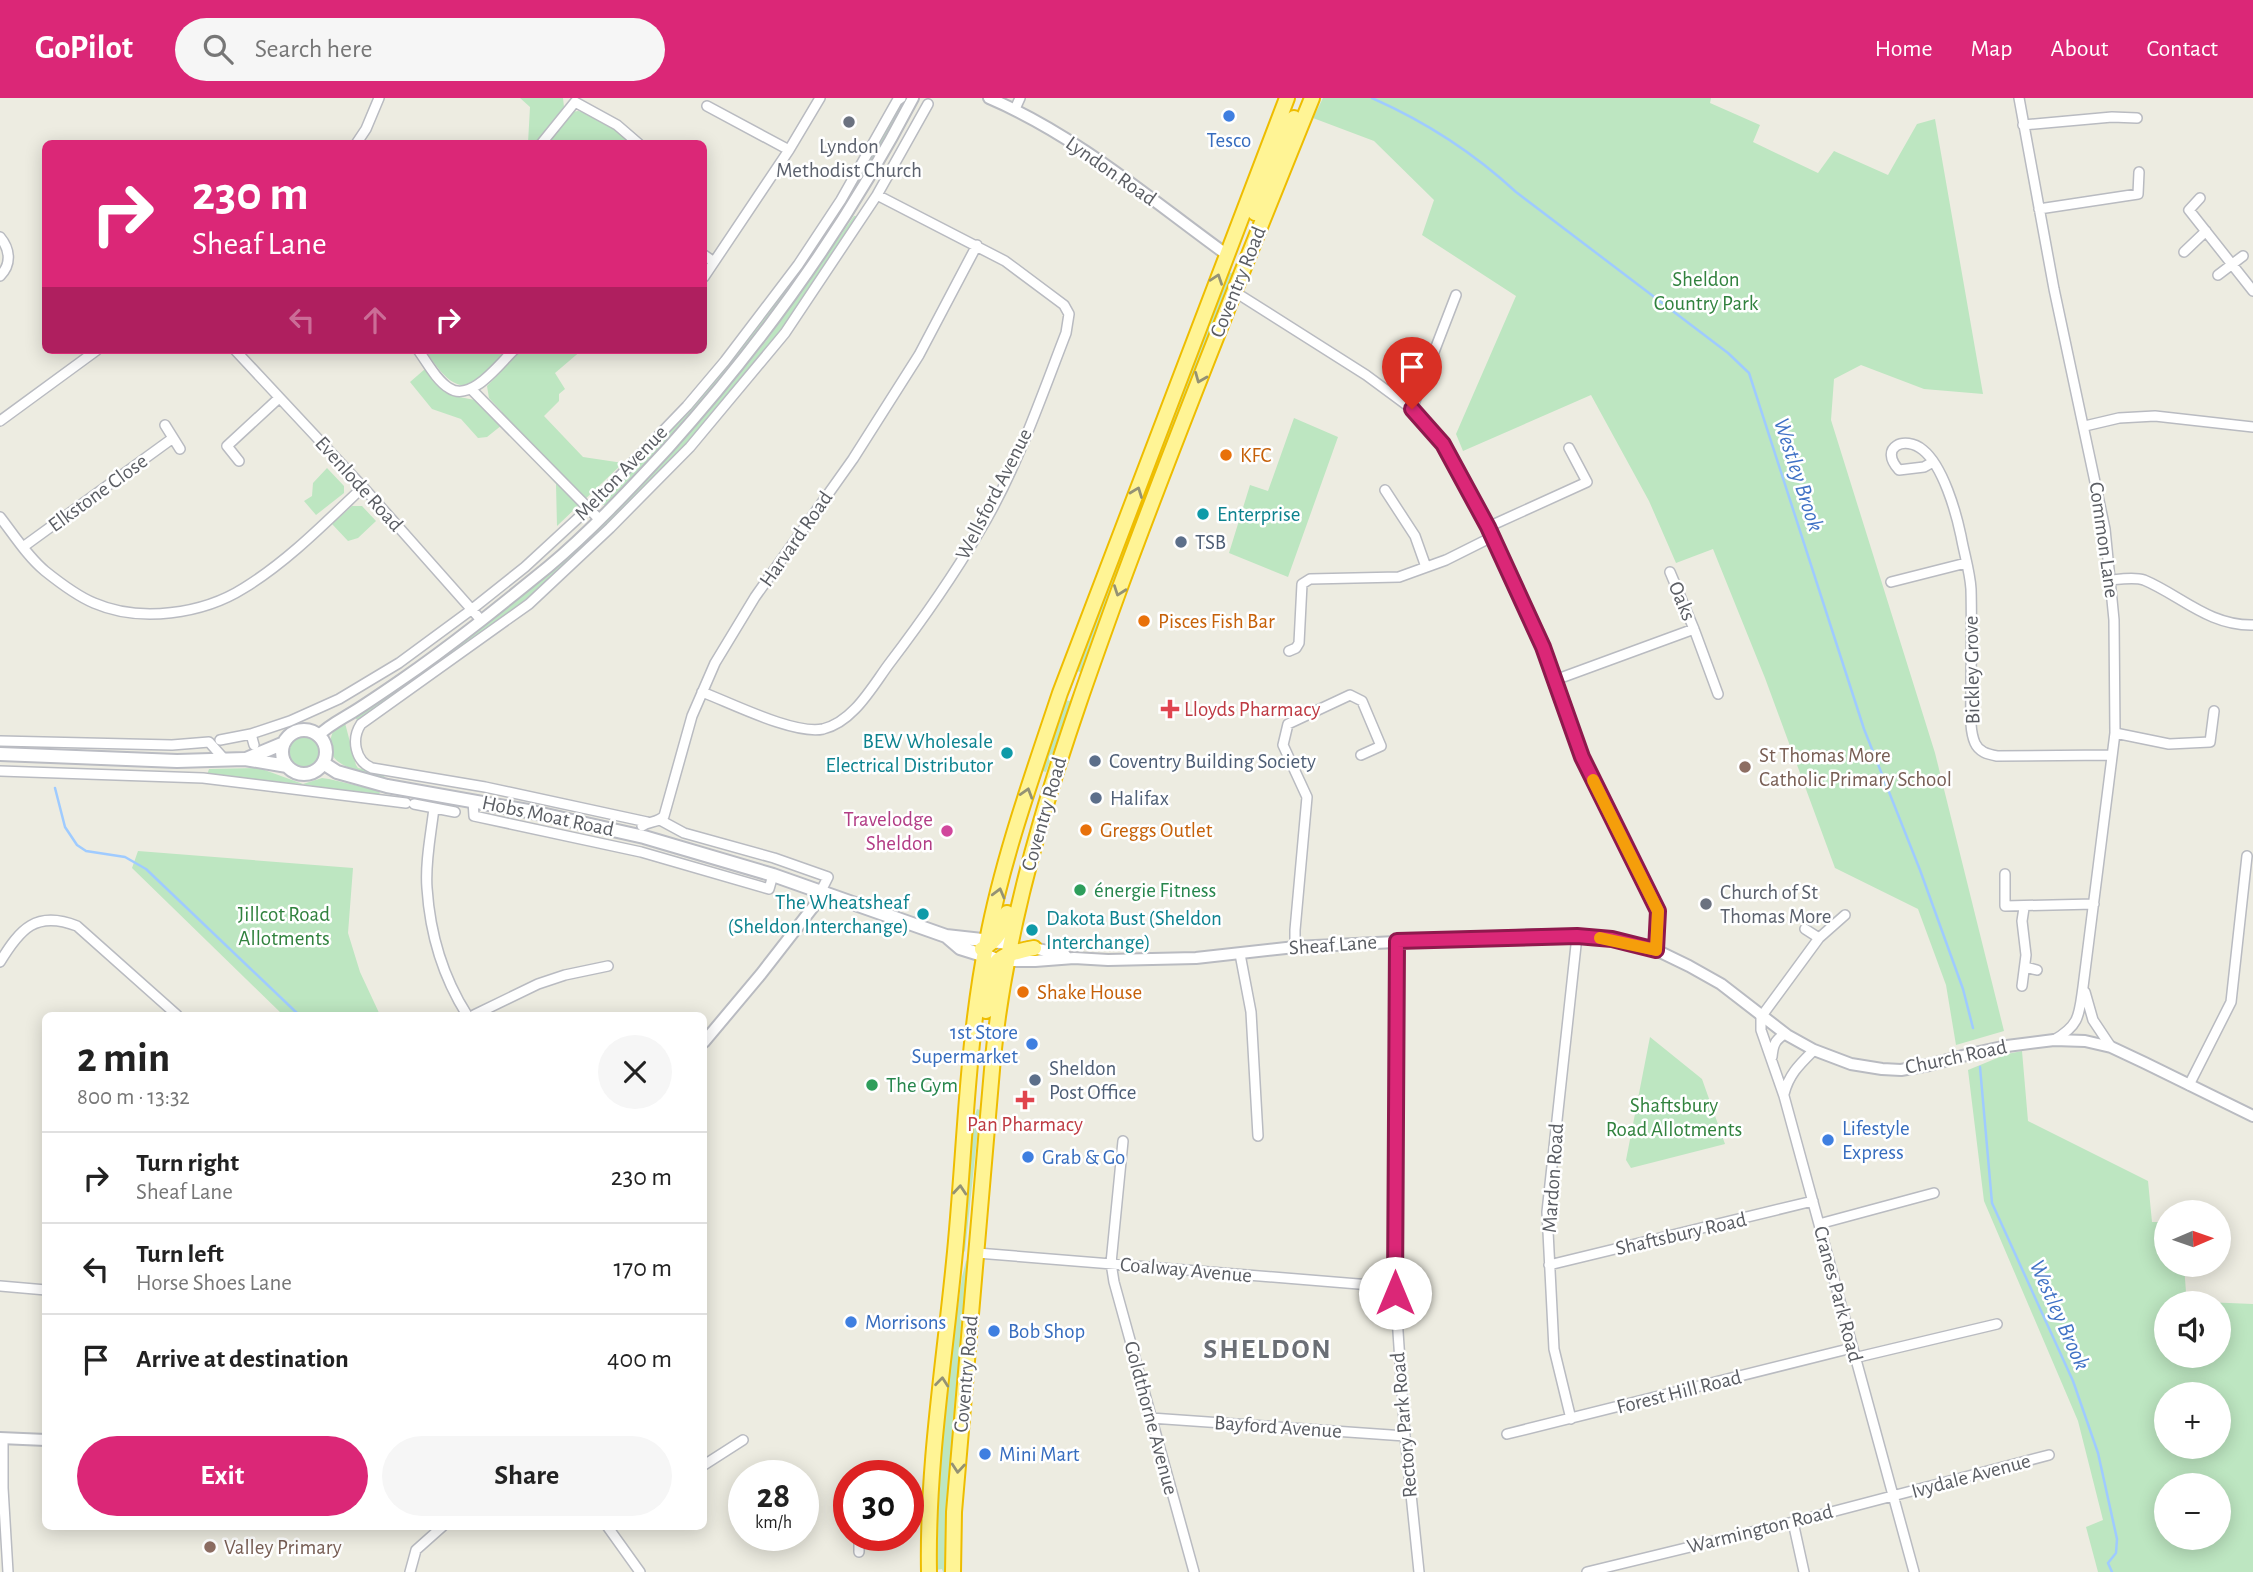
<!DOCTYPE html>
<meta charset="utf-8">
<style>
:root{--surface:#fff;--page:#f6f6f6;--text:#222;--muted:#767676;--line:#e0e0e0;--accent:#db2777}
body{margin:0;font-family:"Alegreya Sans",sans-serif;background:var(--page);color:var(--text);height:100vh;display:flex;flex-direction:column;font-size:26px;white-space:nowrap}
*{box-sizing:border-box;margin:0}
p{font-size:23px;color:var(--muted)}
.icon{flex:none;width:38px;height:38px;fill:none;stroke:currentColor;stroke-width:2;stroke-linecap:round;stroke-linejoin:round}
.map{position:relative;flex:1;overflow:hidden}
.sheet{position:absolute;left:42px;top:914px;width:665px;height:518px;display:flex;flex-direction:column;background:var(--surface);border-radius:10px;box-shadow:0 4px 18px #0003}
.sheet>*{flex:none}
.hud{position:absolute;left:42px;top:42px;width:665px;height:214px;border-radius:10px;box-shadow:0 4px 18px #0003;background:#db2777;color:#fff;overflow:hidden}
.needle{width:46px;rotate:88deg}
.tools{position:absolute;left:2154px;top:1102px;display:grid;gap:14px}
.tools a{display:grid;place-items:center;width:77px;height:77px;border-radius:50%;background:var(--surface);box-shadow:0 4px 18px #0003;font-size:35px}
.speed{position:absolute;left:728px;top:1362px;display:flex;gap:14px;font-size:35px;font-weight:700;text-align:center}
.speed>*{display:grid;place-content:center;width:91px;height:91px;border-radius:50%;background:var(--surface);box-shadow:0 4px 18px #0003;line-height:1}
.speed small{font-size:18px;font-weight:400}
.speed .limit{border:10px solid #d22;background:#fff;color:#111}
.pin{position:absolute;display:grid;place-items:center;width:60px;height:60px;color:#fff;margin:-72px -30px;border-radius:50% 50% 50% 0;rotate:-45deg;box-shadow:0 0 7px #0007}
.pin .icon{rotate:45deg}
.me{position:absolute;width:77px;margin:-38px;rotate:0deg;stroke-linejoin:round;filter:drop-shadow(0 0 5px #0008)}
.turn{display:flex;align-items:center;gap:24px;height:147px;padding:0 35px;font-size:32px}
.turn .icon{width:91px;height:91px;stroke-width:2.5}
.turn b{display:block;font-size:49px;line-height:60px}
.lanes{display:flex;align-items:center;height:66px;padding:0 35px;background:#0003;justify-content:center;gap:35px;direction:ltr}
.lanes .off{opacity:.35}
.round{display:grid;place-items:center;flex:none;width:74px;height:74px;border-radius:37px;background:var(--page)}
.summary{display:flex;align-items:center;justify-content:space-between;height:119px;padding:0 35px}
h1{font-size:42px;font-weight:600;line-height:52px}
.cta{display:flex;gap:14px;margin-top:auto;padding:14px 35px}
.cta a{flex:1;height:80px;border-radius:42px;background:var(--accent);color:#fff;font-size:28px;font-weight:600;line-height:80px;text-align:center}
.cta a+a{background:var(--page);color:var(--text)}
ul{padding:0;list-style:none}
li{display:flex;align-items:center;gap:21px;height:91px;padding:0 35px;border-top:2px solid var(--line)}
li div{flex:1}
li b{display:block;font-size:26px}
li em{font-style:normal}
header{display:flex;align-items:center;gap:42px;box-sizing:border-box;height:98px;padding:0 35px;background:var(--accent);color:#fff}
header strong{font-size:33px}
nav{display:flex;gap:38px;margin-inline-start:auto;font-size:24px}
.search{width:490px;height:63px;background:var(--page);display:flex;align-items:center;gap:18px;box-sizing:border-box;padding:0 24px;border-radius:38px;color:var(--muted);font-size:26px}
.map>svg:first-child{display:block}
</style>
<header>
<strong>GoPilot</strong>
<div class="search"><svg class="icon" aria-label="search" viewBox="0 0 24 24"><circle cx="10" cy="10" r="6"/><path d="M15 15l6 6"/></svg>Search here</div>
<nav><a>Home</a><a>Map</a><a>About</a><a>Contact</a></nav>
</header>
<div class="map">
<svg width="2253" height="1474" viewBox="0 0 2253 1474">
<rect width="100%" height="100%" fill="#edece1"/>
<path fill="#bde6c1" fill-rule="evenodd" d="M520 0H563L564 9 535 45H528L530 9Z
M1323 0H1711L1710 5 1760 27 1753 44 1818 75 1834 53 1888 77 1917 26 1935 21 1983 296 1924 291 1861 267 1834 281 1831 322 1935 655 2004 933 1956 947 1946 887 1918 811 1835 770 1765 580 1713 451 1676 465 1649 403 1591 297 1463 353 1456 336 1516 198 1422 137 1434 102 1374 43 1313 20Z
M902 5 904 7C881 49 858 91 833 132 769 233 689 322 605 407H602L601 405 683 316 767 214 897 7Z
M578 13C599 16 618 31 633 46H547L572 14Z
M854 118H858V120L787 226 692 341 655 381 586 449 504 520 359 622 356 621V618L454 552 598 432 717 303 766 243Z
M1238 172 1083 575 1077 573 1070 594H1067L1226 173 1231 175Z
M424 252H507L472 287C449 292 437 267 424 252Z
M522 252H582L555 275 565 291 559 296V303L544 318 583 359 623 365 557 428 556 386 502 327 487 339 478 340 461 321 432 311 410 284 425 271 441 289 454 298 475 302 494 321 502 314 489 300 487 288Z
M1294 320 1338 339 1288 479 1229 455 1250 387 1268 393Z
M327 370 344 388V395L316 417 304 403 312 398 313 385Z
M352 408H362L376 423 358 440 348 443 332 426Z
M1078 584 1046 674 1039 672 1064 602 1070 603Z
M345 625 356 667 358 670 385 676 384 680C358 672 317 669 334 631Z
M286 656a17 17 0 1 1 34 0a17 17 0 1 1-34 0Z
M259 670 303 686 322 680 329 681 380 693 379 698 300 686 207 677 209 671Z
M138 753 353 770 348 835 360 874 380 917H283L132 770Z
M1650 939 1702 981 1725 1046 1631 1070 1626 1062Z
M2022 953 2028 1023 2148 1083 2152 1124H2166V1167H2184L2186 1194 2181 1203 2253 1206V1474H2098L2086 1429 2103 1422 2078 1323 1984 1103 1968 972 2007 956ZM2166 1206H2219V1258H2166ZM2166 1297H2219V1349H2166ZM2166 1388H2219V1440H2166Z
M977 1011 980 1012 965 1153 961 1157 970 1032Z
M969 1161 947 1474H943L942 1471 936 1472 935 1417 947 1286 962 1179 966 1163Z"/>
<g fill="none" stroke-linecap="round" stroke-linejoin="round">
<path stroke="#9fcbff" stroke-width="2.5" d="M1372 0C1424 23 1474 55 1516 94L1728 255 1749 275 1864 631 1920 772 1963 891 1973 930
M55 690 65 729 77 747 86 753 125 759 146 771 299 917
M1980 969 1992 1105 2073 1283 2098 1355 2117 1441 2116 1455 2108 1465 2112 1474"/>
<g stroke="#b9bbc1" stroke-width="12">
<path id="minor" d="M2019 0 2054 191 2105 431 2114 522 2115 635 2083 889C2079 917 2080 927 2054 942
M707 8 789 52
M1015 11 1020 0
M2023 27 2112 19 2137 20
M356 46 366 31 379 0
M541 46 575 4 617 27 639 46
M2200 100 2189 112 2253 193
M2039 111 2138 96 2139 74
M0 139C10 151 12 166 0 178
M2184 154 2206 133
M704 157 714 164
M2218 177 2243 158
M704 179 789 52 820 0
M1235 194 1366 277 1412 311 1443 346 1488 429 1526 510 1582 659 1658 813 1656 852
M235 252 363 389 481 522
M418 252C427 264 436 282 449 290 471 305 499 266 514 252
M472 292 599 421
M1412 311 1456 197
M0 323 97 252
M165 327 180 351
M2085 328 2119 320 2155 318 2253 329
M239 363 227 348 279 300
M1933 364 1924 369 1899 372C1878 349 1905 337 1923 352 1943 368 1956 414 1961 438 1964 455 1970 474 1971 491 1972 526 1971 562 1971 597 1971 612 1969 631 1975 645 1979 654 1987 656 1997 658L2112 657
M1385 392 1415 438 1426 469
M0 419C14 437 27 458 45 473 60 485 77 498 94 505 140 525 203 516 244 490 288 463 326 424 363 389
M1488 429 1587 384 1569 350
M23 449 173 340
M1670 474 1694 531
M2111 482C2121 481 2135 479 2144 482 2180 497 2209 528 2253 527
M1891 484 1966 465
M1289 553 1296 550 1299 545 1302 486 1310 481 1399 479 1446 462 1492 439
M1555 582 1694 531 1718 596
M702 594C731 605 794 637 823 631 853 624 872 589 889 566 921 524 952 480 979 434 1016 373 1040 302 1066 235L1069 216 1064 207 1005 163 877 97
M2115 635 2169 646 2210 644 2214 613
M220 642 251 636
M0 643 172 647 209 644 225 662
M254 647 251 636 290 623 339 601 399 565 471 512 525 469 589 410 687 308 725 263 798 167 841 102 897 3 901 0
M0 673 203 680 406 705
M473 703 474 718 641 754 769 791 773 777
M414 706 455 714
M434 710C431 736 425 764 427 790 430 836 443 879 467 917
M660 722 684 735 774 760 828 779 821 793
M647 724 485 689 372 670C355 663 351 641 361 626L529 506 610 430 690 349 785 235 877 97 928 6
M642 728C649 723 658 725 664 718L692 618 715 565 755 499 853 361 919 257 977 147
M2005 776V808L2094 806
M1845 817 1819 840 1761 919V932L1784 998 1914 1474
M1805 831 1819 840
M1397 843 1395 1189 1405 1338 1419 1474
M1295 849V832L1307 699 1283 647 1288 626 1350 597 1362 603 1381 648 1361 657
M1240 856 1251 914 1258 1038
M0 864C20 831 36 812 77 828L177 917
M2025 869 2037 872
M2022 888 2026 857 2022 823 2024 810
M2085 894 2093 922 2111 949
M474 917 538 886 565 877 608 868
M1772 959C1773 947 1775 942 1785 936
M2189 987 2231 904 2247 758
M1784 996C1789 976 1800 966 1814 952
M1123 1043 1111 1165 1114 1184 1194 1474
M1819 1126 1934 1095
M977 1155 1395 1189
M1549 1167 1813 1103
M0 1188 46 1192
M1854 1260 1997 1226
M1151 1320 1405 1338
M1571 1321 1554 1251 1547 1114 1577 838
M1507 1336 1852 1250
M3 1341V1390L8 1474
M704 1367 743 1342
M1793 1424 1804 1474
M607 1428 640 1474
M859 1440V1454
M410 1474 416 1452 443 1428
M1587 1474 1793 1424 2049 1357"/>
</g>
<g stroke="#b9bbc1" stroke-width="14">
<path id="tertiary" d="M989 0C1076 37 1150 101 1226 156
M318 638C329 627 340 622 353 614 369 604 385 593 401 582 452 547 500 508 548 469 591 433 630 391 668 350 765 242 846 129 913 0
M1029 849 1065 857
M1007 863H1035L1074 860 1108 862 1196 860 1295 849 1536 837 1612 841 1656 852 1689 868 1721 886 1787 937 1814 952 1851 966 1882 971 1901 972 1929 967 1970 956 2007 948 2054 942 2085 943 2111 949 2145 965 2253 1018
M704 944 761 876 817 804 821 793
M0 1340 46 1342"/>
</g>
<g stroke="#babcc3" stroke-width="16">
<path id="secondary" d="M282 654a22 22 0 1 1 44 0a22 22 0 1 1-44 0Z
M0 656 177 663 245 661 287 668
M246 661 284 645
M323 665 337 674 387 688 528 713 644 739 773 777 946 838 1009 845
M946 838 960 850 992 860"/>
</g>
<g stroke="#eebd00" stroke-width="18">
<path id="trunk" d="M1255 115 1294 20
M982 851C998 842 1002 832 1007 815
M986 913C992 868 985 859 1034 850
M929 1474C927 1370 944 1266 954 1164 965 1057 966 949 987 843 1003 759 1033 676 1060 595L1287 0
M953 1474 954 1414 993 960C1009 798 1064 644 1119 492 1180 327 1246 163 1312 0"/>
</g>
<use href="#minor" stroke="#fff" stroke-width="9"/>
<use href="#tertiary" stroke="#fff" stroke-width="10"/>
<use href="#secondary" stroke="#fff" stroke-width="12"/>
<use href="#trunk" stroke="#fff495" stroke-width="14"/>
</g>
<defs><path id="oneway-chevron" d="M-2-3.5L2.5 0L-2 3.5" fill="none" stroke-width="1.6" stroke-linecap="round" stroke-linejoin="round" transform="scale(1.75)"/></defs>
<g stroke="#949274">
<use href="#oneway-chevron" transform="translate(1217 181) rotate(-71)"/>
<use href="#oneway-chevron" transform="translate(1200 280) rotate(112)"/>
<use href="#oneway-chevron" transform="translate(1137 394) rotate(-69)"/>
<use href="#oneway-chevron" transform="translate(1119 493) rotate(110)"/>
<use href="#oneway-chevron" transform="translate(1027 695) rotate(-73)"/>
<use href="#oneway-chevron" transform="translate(999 795) rotate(-75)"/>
<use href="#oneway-chevron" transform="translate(960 1092) rotate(-85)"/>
<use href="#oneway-chevron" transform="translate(942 1284) rotate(-84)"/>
<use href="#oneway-chevron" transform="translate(958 1370) rotate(95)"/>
</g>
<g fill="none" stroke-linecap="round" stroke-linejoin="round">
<g stroke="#8e194d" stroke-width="18">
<path id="route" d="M1395 1195 1397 843 1577 838 1612 841 1656 852 1658 813 1582 659 1543 549 1488 429 1443 346 1412 311"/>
</g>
<use href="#route" stroke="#db2777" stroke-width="12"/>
<path stroke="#f59e0b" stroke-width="12" d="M1593 682 1658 813 1656 852 1600 840"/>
</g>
<g fill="#3f7fe0" stroke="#fff" stroke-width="2.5">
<circle cx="1229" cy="18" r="7"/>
<circle cx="1032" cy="946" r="7"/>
<circle cx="1828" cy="1042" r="7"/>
<circle cx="1028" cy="1059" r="7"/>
<circle cx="851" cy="1224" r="7"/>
<circle cx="994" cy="1233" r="7"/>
<circle cx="985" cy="1356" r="7"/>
</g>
<g fill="#6b7280" stroke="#fff" stroke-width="2.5">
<circle cx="849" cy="24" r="7"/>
<circle cx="1706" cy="806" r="7"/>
</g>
<g fill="#e8710a" stroke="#fff" stroke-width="2.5">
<circle cx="1226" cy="357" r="7"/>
<circle cx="1144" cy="523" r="7"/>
<circle cx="1086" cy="732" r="7"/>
<circle cx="1023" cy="894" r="7"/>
</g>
<g fill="#0f9aa8" stroke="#fff" stroke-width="2.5">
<circle cx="1203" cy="416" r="7"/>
<circle cx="1007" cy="655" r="7"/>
<circle cx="923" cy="816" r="7"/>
<circle cx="1032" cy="832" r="7"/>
</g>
<g fill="#5c6f8a" stroke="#fff" stroke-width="2.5">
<circle cx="1181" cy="444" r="7"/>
<circle cx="1095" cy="663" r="7"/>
<circle cx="1096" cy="700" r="7"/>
<circle cx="1035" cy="982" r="7"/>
</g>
<g fill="#e0444e" stroke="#fff" stroke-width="2.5">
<path d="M1166.5 600.5h7v7h7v7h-7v7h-7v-7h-7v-7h7z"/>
<path d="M1021.5 991.5h7v7h7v7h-7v7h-7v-7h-7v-7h7z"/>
</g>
<g fill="#8d6e63" stroke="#fff" stroke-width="2.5">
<circle cx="1745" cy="669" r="7"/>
<circle cx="210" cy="1449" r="7"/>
</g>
<circle fill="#d1479c" stroke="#fff" stroke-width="2.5" cx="947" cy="733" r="7"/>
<g fill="#2e9e5b" stroke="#fff" stroke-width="2.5">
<circle cx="1080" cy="792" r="7"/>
<circle cx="872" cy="987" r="7"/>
</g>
<g text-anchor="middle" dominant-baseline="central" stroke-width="5" stroke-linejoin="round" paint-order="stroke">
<g font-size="21" fill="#366cbe" stroke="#fff" text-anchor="start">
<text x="1229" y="42" text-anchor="middle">Tesco</text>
<text x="1018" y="934" text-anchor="end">1st Store<tspan x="1018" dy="24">Supermarket</tspan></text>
<text x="1842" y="1030">Lifestyle<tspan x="1842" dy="24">Express</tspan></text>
<text x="1042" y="1059">Grab &amp; Go</text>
<text x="865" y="1224">Morrisons</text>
<text x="1008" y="1233">Bob Shop</text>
<text x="999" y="1356">Mini Mart</text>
</g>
<g font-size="21" fill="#5b616d" stroke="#fff">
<text x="849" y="48">Lyndon<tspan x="849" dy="24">Methodist Church</tspan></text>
<text x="1720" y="794" text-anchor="start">Church of St<tspan x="1720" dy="24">Thomas More</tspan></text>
</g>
<g font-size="21" fill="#5a5d63" stroke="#fff">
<text transform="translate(1111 73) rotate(35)">Lyndon Road</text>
<text transform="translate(1238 184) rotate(-68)">Coventry Road</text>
<text transform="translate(621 375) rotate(-46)">Melton Avenue</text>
<text transform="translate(359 386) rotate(48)">Evenlode Road</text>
<text transform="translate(98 395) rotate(-36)">Elkstone Close</text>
<text transform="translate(994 396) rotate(-63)">Wellsford Avenue</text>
<text transform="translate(796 441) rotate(-55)">Harvard Road</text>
<text transform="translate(2104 442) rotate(82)">Common Lane</text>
<text transform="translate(1682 503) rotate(67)">Oaks</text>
<text transform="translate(1972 572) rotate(-91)">Bickley Grove</text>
<text transform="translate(1044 716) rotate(-74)">Coventry Road</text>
<text transform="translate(548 718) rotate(12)">Hobs Moat Road</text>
<text transform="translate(1333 847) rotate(-4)">Sheaf Lane</text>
<text transform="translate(1956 959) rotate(-12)">Church Road</text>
<text transform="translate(1553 1080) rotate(-86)">Mardon Road</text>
<text transform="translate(1681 1136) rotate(-13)">Shaftsbury Road</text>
<text transform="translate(1186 1172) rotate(5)">Coalway Avenue</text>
<text transform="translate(1838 1196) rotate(75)">Cranes Park Road</text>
<text transform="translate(966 1276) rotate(-85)">Coventry Road</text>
<text transform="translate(1679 1294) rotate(-14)">Forest Hill Road</text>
<text transform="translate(1151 1320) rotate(75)">Goldthorne Avenue</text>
<text transform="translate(1404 1327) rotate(-95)">Rectory Park Road</text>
<text transform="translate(1278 1329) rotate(4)">Bayford Avenue</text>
<text transform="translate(1971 1378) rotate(-15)">Ivydale Avenue</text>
<text transform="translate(1760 1431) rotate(-14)">Warmington Road</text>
</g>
<g font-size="21" fill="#31823e" stroke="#fff">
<text x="1706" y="181">Sheldon<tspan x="1706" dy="24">Country Park</tspan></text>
<text x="284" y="816">Jillcot Road<tspan x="284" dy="24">Allotments</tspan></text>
<text x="1674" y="1007">Shaftsbury<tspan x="1674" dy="24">Road Allotments</tspan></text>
</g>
<g font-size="21" fill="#c56008" stroke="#fff" text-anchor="start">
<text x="1240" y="357">KFC</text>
<text x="1158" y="523">Pisces Fish Bar</text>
<text x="1100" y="732">Greggs Outlet</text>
<text x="1037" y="894">Shake House</text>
</g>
<g font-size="21" fill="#0d838f" stroke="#fff" text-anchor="start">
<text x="1217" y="416">Enterprise</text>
<text x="993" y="643" text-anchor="end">BEW Wholesale<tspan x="993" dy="24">Electrical Distributor</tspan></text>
<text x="909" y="804" text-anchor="end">The Wheatsheaf<tspan x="909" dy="24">(Sheldon Interchange)</tspan></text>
<text x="1046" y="820">Dakota Bust (Sheldon<tspan x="1046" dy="24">Interchange)</tspan></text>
</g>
<g font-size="21" fill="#4e5e75" stroke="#fff" text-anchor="start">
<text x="1195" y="444">TSB</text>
<text x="1109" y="663">Coventry Building Society</text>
<text x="1110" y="700">Halifax</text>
<text x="1049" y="970">Sheldon<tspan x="1049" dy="24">Post Office</tspan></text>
</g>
<g font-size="21" fill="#be3a42" stroke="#fff" text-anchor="start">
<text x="1184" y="611">Lloyds Pharmacy</text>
<text x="1025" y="1026" text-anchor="middle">Pan Pharmacy</text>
</g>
<g font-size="21" fill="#785e54" stroke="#fff" text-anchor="start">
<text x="1759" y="657">St Thomas More<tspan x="1759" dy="24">Catholic Primary School</tspan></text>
<text x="224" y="1449">Valley Primary</text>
</g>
<g font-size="21" fill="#b23c85" stroke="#fff" text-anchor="end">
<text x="933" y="721">Travelodge<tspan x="933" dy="24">Sheldon</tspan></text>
</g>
<g font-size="21" fill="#27864d" stroke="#fff" text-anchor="start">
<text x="1094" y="792">énergie Fitness</text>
<text x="886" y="987">The Gym</text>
</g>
<g font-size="23" font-style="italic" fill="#4072c5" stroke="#fff">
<text transform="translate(1798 377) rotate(72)">Westley Brook</text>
<text transform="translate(2059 1217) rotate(66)">Westley Brook</text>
</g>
<g font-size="28" font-weight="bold" letter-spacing="2" fill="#6b6f75" stroke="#fff">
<text x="1268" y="1252">SHELDON</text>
</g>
</g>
</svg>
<div class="tools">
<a><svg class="needle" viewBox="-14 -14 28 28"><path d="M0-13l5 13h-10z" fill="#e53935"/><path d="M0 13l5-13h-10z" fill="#767676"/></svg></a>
<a><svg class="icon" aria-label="sound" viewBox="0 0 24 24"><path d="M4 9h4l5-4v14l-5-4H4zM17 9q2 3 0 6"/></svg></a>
<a>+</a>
<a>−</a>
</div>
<div class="speed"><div>28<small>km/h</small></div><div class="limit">30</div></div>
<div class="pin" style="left:1412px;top:311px;background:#d93025"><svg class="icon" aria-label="arrive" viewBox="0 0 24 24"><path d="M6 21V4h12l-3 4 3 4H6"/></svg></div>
<svg class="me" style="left:1395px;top:1195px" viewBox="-20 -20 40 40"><circle r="19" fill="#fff"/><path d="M0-13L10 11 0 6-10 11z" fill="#db2777"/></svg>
<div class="hud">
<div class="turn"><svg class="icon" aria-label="right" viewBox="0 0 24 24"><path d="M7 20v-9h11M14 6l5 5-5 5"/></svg><div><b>230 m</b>Sheaf Lane</div></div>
<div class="lanes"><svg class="icon off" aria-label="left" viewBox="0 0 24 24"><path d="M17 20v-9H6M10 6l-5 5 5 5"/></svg><svg class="icon off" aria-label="ahead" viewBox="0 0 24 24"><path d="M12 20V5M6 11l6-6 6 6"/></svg><svg class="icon" aria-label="right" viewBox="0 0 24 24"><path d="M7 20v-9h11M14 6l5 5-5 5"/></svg></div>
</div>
<section class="sheet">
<div class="summary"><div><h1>2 min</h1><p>800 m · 13:32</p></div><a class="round"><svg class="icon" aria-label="close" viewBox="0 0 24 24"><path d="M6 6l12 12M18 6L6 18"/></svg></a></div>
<ul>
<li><svg class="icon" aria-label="right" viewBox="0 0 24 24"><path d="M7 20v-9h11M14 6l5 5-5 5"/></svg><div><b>Turn right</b><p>Sheaf Lane</p></div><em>230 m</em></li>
<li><svg class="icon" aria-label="left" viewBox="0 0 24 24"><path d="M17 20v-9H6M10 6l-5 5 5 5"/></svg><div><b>Turn left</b><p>Horse Shoes Lane</p></div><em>170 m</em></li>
<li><svg class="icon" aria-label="arrive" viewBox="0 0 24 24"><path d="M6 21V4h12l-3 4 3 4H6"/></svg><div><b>Arrive at destination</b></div><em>400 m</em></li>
</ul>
<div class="cta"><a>Exit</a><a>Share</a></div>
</section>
</div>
